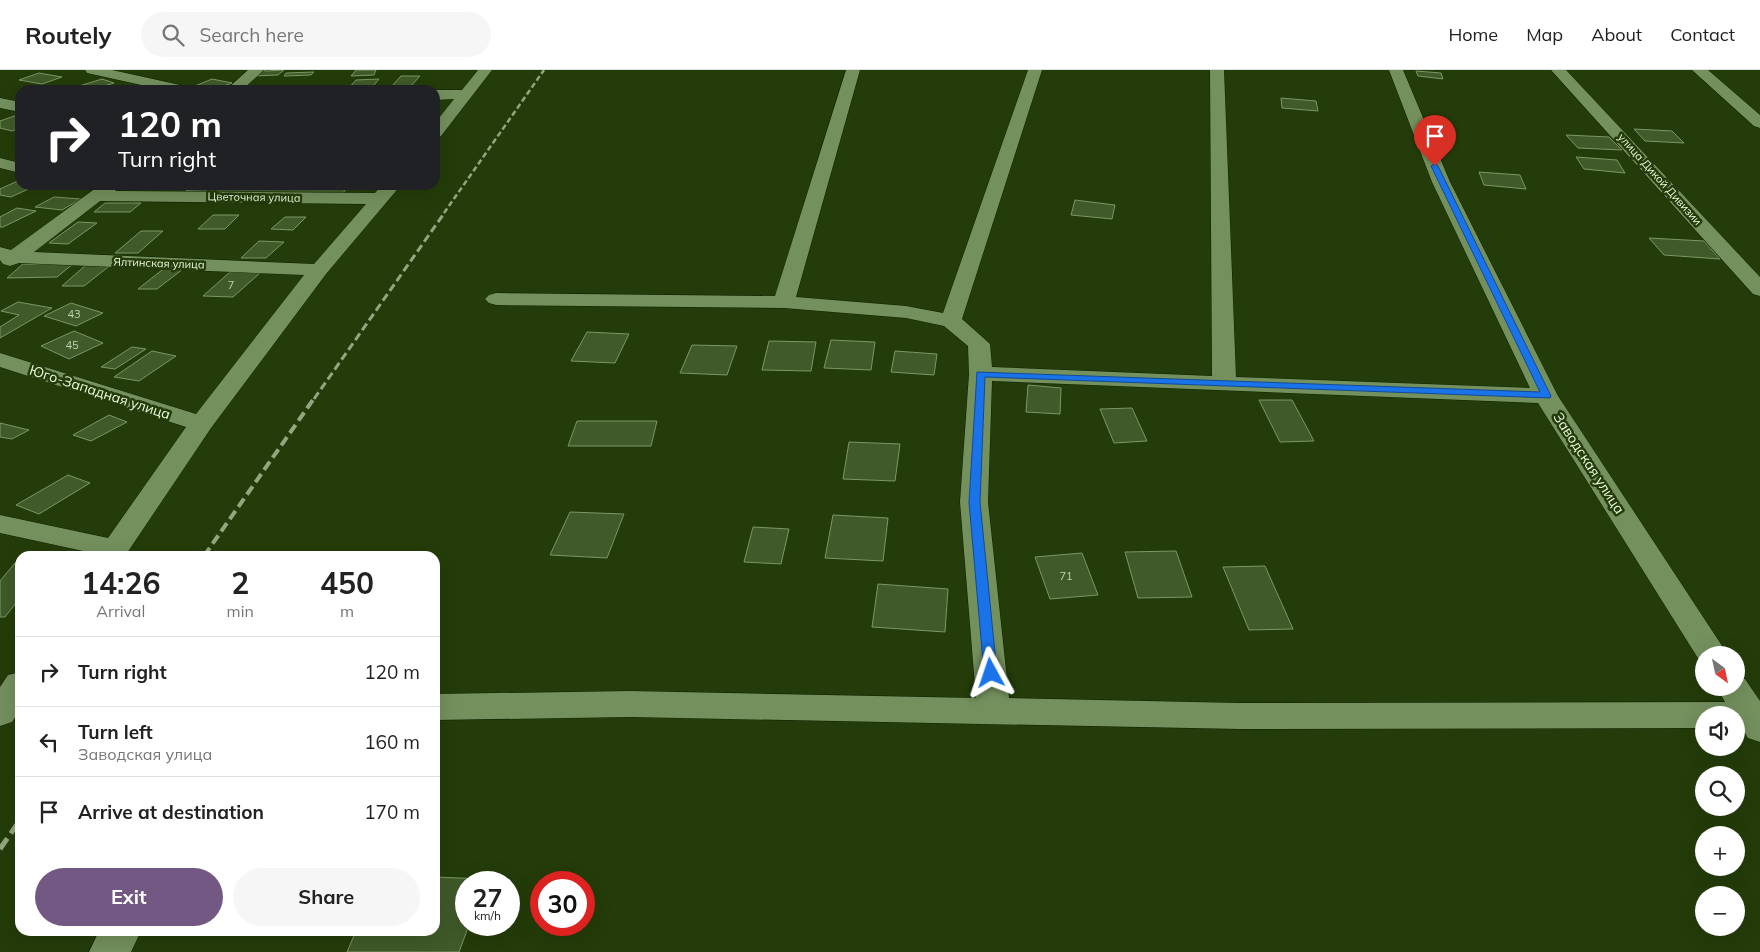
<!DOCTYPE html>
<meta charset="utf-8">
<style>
:root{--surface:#fff;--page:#f6f6f6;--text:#222;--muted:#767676;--line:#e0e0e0;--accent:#735883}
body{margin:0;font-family:Mulish,sans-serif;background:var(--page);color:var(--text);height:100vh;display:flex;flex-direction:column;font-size:19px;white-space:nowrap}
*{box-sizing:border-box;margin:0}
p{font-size:16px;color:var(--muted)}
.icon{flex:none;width:28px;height:28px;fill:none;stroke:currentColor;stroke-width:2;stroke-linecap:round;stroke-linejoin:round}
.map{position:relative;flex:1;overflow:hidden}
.panel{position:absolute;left:15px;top:481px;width:425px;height:385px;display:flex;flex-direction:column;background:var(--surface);border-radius:15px;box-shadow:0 5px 20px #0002}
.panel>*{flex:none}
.top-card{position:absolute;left:15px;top:15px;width:425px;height:105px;border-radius:15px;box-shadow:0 5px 20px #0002;background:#202124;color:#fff;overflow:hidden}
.needle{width:32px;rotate:147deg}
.buttons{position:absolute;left:1695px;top:576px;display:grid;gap:10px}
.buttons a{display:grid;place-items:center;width:50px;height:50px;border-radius:50%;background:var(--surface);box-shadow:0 5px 20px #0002;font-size:25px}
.speed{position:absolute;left:455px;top:801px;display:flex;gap:10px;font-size:25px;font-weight:700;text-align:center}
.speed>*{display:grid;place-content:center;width:65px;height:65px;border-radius:50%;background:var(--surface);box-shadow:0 5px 20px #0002;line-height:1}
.speed small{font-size:12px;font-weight:400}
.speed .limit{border:8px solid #d22;background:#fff;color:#111}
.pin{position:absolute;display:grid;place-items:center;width:42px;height:42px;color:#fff;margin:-51px -21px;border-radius:50% 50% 50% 0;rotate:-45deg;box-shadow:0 0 5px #0007}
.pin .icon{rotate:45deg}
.me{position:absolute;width:55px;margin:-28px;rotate:355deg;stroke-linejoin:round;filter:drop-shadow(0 0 4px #0008)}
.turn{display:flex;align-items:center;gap:18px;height:105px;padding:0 20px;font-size:22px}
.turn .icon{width:65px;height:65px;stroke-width:2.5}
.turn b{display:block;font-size:35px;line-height:42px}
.eta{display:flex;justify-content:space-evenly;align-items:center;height:85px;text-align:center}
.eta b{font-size:30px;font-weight:700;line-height:35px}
.button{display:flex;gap:10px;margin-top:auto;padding:10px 20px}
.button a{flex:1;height:58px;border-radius:30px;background:var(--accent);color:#fff;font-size:20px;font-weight:700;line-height:58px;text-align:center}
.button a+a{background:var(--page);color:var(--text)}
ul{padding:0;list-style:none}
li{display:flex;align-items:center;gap:15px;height:70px;padding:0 20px;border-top:1px solid var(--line)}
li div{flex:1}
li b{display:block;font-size:19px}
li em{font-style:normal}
header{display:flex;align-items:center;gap:30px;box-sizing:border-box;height:70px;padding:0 25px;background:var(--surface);border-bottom:1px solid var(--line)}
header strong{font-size:24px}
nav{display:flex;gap:28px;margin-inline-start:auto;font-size:18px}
.search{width:350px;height:45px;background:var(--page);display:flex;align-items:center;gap:12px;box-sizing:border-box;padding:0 18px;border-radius:28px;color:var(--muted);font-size:19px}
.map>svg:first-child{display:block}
</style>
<header>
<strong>Routely</strong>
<div class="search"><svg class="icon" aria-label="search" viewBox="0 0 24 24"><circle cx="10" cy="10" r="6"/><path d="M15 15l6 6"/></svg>Search here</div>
<nav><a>Home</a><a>Map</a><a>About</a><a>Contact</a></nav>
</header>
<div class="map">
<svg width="1760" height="882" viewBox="0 0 1760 882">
<rect width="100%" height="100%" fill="#243c09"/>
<path fill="#405a29" stroke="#7b9764" d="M261 0 267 1 284 0 278 5 254 6Z
M356 0H376L374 5 351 6Z
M1416 1 1441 3 1443 9 1418 6Z
M314 2 311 5 284 6 286 3Z
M39 3 62 7 42 14 19 10Z
M401 6H420L410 17 390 18Z
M102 9 114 13 91 20 76 17Z
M212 9 232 13 215 19 195 16Z
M379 9 370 20H347L356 10Z
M1281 28 1316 31 1318 41 1282 38Z
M20 44V58L12 61 0 58V51Z
M1634 59 1672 61 1684 73 1645 71Z
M1566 65 1609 67 1622 80 1578 78Z
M1576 87 1617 90 1625 103 1584 99Z
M1479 102 1520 105 1526 119 1484 115Z
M20 110V115H37L11 127 0 125V119Z
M193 115H350L341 125 186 121Z
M54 127 81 129 62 140 35 137Z
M1075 130 1115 135 1112 149 1071 145Z
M105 133H141L130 142H94Z
M17 138 36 141 3 157H0V147Z
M213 145H239L225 159H198Z
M285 147H306L293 160 271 159Z
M78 152 97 153 68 174 49 173Z
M141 161H163L138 183H115Z
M1649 168 1704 171 1720 189 1664 185Z
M259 171 284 172 266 188H241Z
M23 194H73L57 207 7 208Z
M87 194H112L84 216H62Z
M167 196H187L157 219H138Z
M230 202 260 203 233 227 203 226Z
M18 232 52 238 0 268V257L19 245 1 241Z
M71 233 103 243 76 256 44 246Z
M74 261 103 273 69 289 41 276Z
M587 262 629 264 615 293 571 291Z
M831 270 875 272 871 300 824 298Z
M769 271 816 272 811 301 762 300Z
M692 275 737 276 727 305 680 303Z
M132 277 146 279 115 299 101 297Z
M152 281 176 286 139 311 114 307Z
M895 281 937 284 934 305 891 302Z
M1028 315 1061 318 1060 344 1026 342Z
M1259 330H1292L1314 371 1280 372Z
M1132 338 1147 371 1114 373 1100 339Z
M109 345 127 352 91 371 73 365Z
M577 351H657L651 376H568Z
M0 353 29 360 12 369 0 367Z
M849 372 900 374 895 411 843 409Z
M68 405 90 413 39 444 16 435Z
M570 442 624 444 607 488 550 485Z
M833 445 888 448 883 491 825 488Z
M753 457 789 459 781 494 744 492Z
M1176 481 1192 527 1138 528 1125 482Z
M1082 483 1098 525 1050 529 1035 487Z
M15 493H20V528L5 547H0V511Z
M1265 496 1293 559 1249 560 1223 497Z
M878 514 948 519 945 562 872 557Z
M435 807 485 809 484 812H466V855H469L459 882H347L356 861H435Z"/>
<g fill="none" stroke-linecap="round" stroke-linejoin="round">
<g stroke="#102100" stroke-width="1">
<path id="minor" d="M85 0H112L189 17 191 20H164L87 3Z
M248 0H264L242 20H226Z
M478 0H492L441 66 435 68V53L454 29 435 30V20H462Z
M846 0H860L796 227 906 236 943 243 1028 0H1042L962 249 990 274 992 297 1212 306 1210 0H1224L1236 307 1530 318 1432 112 1389 0H1403L1450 112 1558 326 1728 585H1704V594L1701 593 1538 333 992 311 988 432 1009 628 1240 633 1725 632 1717 618H1736V606L1745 609 1760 631V672L1748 668 1742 658H1736V645H1704V658L1240 659 630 647 435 650V624L630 621 976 628 960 432 969 304 968 276 944 256 906 248 784 238 496 235 489 233 485 229 489 225 496 223 775 226Z
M1551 0H1566L1760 207V226L1753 224Z
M1692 0H1708L1760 45V58L1754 56Z
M0 28 20 32V42L0 38Z
M0 88 20 93V103L0 98Z
M100 115H120L115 121 375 123 382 115H401L326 204 211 358 125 486H96L97 484 0 463V445L108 468 186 357 0 297V283L196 344 304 205 19 193 10 196 3 194 0 190V177L11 180ZM100 131 366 134 314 194 34 182Z
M20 602V640L12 652 0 656V617L8 605Z
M99 861H141L131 882H89Z"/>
</g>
<use href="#minor" fill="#74905d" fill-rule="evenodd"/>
<path stroke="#92a67f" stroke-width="2.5" stroke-dasharray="5.5 3" stroke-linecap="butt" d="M444 143 544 0"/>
<path stroke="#92a67f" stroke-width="3" stroke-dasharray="8 4" stroke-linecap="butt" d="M314 329 445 142"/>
<path stroke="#92a67f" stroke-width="4" stroke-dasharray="10 5" stroke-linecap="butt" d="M204 486 315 327"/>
<path stroke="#92a67f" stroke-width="5" stroke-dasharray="13 6" stroke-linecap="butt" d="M0 779 20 750"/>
</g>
<path fill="#1a73e8" stroke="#114b97" d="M1435 93 1438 96 1551 326 1550 328 985 307 980 432 997 603 995 606H986L984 603 969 432 977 302 1540 322 1431 96Z"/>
<g text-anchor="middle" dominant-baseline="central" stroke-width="5" stroke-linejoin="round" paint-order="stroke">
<g font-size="11" fill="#ebfbdf" stroke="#243c09">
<text transform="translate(1660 109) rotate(48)">улица Дикой Дивизии</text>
<text transform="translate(254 127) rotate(1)">Цветочная улица</text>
<text transform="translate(159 193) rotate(2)">Ялтинская улица</text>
</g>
<g font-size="11" fill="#c0d3b2">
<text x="231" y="215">7</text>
<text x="74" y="244">43</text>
<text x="72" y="275">45</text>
<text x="1066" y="506">71</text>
</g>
<g font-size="14" fill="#ebfbdf" stroke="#243c09">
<text transform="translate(100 322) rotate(18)">Юго-Западная улица</text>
<text transform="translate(1589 393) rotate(57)">Заводская улица</text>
</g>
</g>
</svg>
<div class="buttons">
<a><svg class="needle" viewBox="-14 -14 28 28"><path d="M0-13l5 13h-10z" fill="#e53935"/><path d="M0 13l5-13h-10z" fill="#767676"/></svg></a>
<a><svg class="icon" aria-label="sound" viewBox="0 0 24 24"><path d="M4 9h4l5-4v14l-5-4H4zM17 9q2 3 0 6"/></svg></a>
<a><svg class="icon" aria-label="search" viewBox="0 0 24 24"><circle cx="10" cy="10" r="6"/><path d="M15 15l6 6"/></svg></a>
<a>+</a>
<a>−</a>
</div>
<div class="speed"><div>27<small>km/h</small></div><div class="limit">30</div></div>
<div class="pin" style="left:1435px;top:96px;background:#d93025"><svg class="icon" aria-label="arrive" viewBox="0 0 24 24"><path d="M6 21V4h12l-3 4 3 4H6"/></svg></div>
<svg class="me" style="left:991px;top:603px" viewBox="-20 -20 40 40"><path d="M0-17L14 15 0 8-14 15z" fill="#1a73e8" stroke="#fff" stroke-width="4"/></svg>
<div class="top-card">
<div class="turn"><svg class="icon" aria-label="right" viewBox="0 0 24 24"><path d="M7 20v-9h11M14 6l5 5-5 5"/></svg><div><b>120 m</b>Turn right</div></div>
</div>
<section class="panel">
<div class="eta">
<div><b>14:26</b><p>Arrival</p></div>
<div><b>2</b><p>min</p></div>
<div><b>450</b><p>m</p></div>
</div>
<ul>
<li><svg class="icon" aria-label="right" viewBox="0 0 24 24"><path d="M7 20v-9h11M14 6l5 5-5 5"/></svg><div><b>Turn right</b></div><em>120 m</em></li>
<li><svg class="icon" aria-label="left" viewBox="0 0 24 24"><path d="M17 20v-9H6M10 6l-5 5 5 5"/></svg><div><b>Turn left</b><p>Заводская улица</p></div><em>160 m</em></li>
<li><svg class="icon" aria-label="arrive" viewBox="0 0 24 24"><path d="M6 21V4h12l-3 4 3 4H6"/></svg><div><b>Arrive at destination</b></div><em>170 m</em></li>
</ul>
<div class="button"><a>Exit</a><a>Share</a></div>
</section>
</div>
